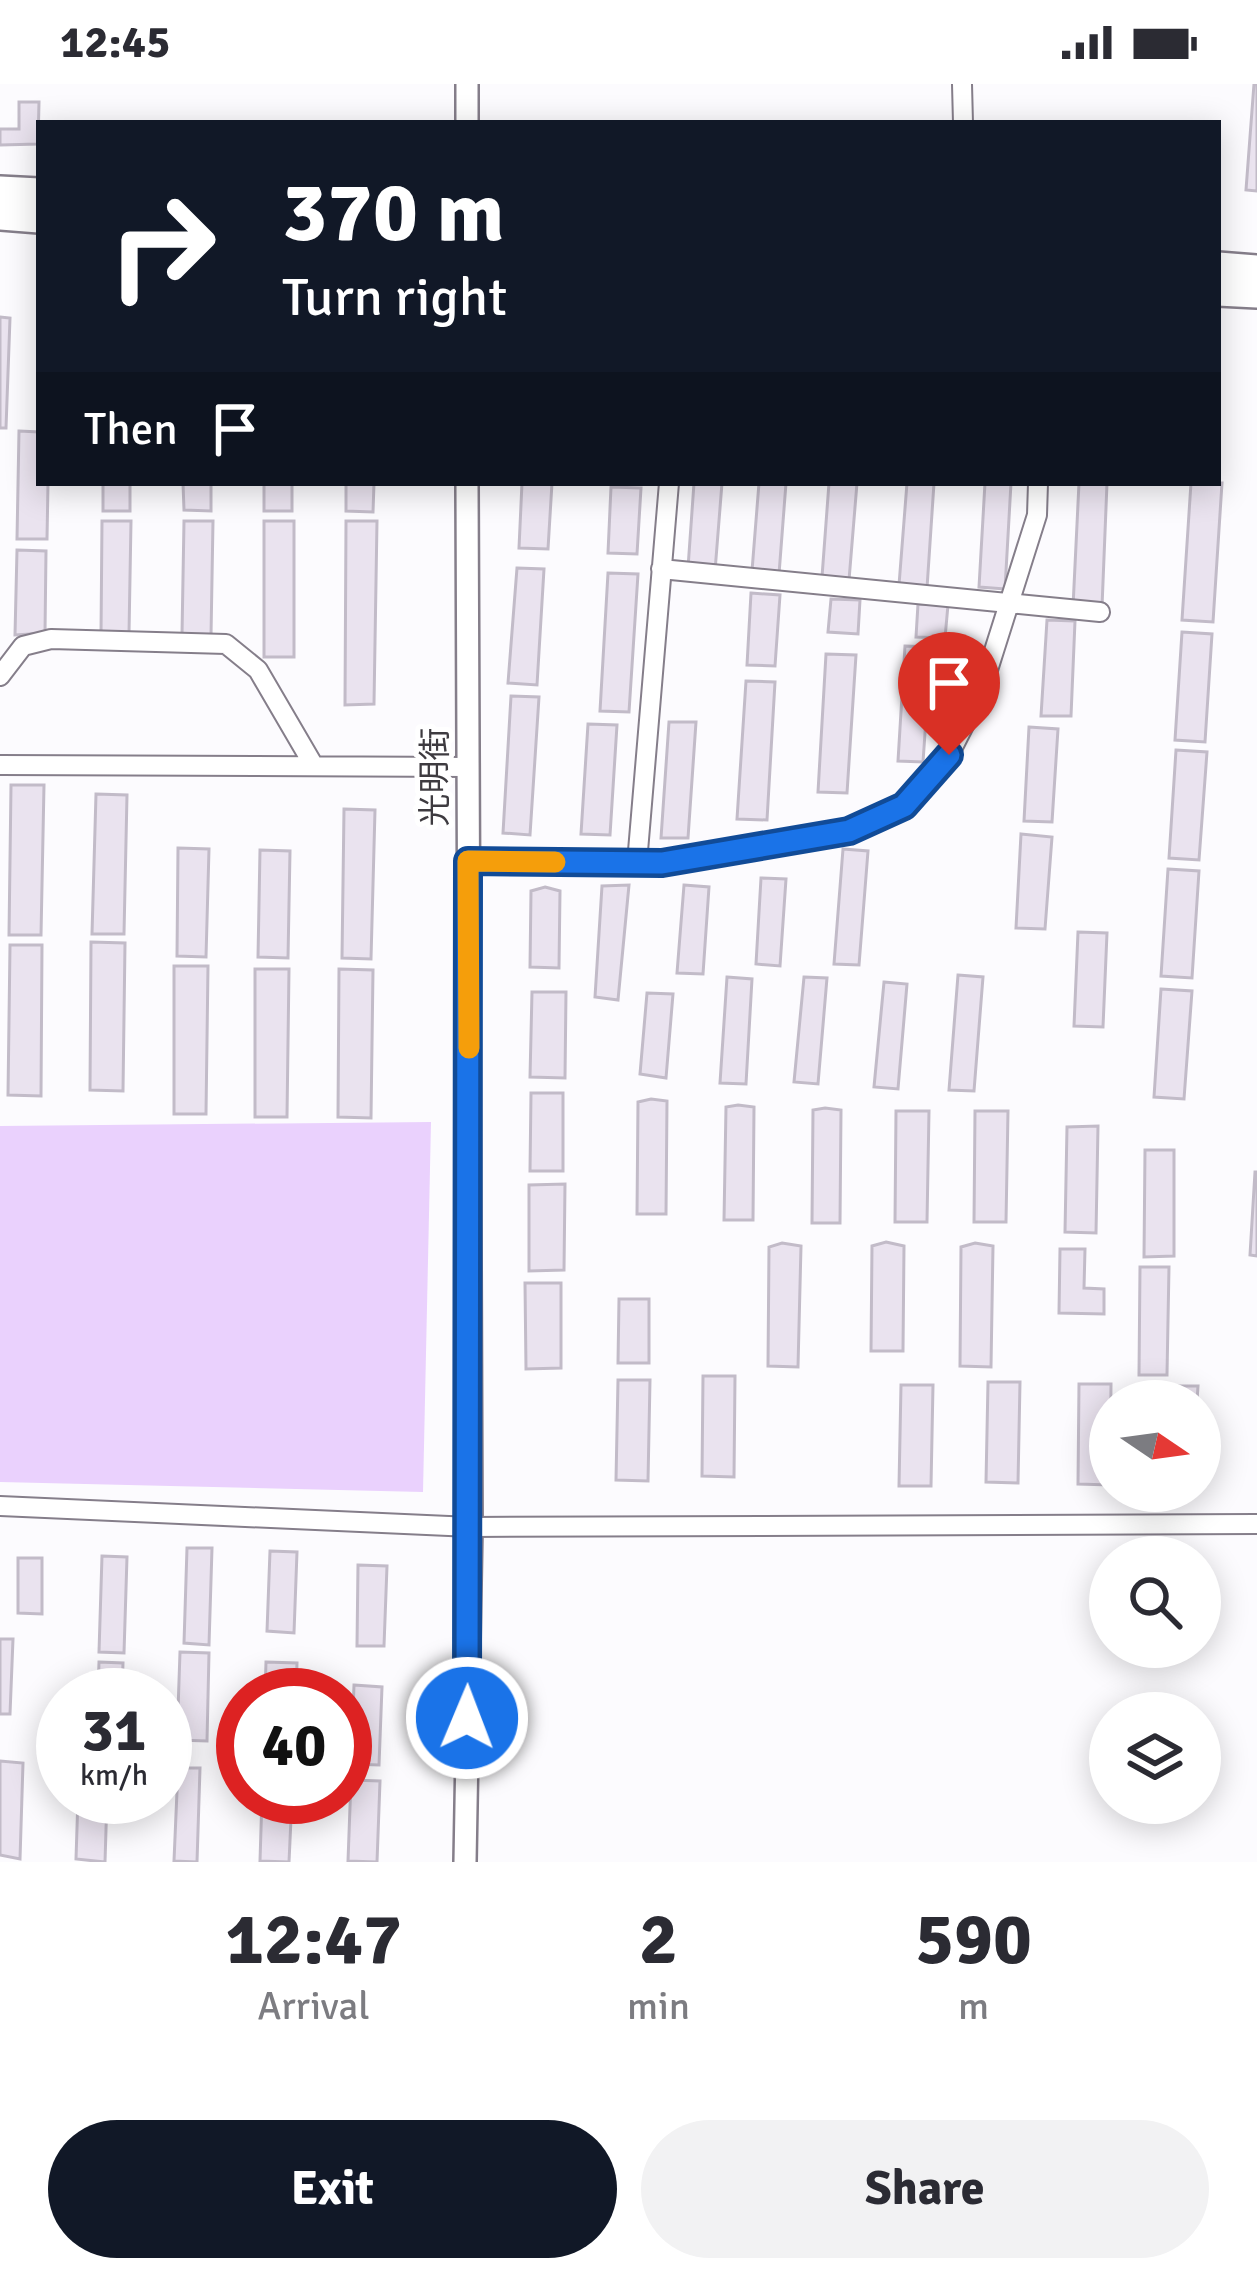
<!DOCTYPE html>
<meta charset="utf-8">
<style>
:root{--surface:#fff;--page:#f2f2f3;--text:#2b2b33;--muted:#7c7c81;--accent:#111827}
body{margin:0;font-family:Signika,"Noto Sans SC",sans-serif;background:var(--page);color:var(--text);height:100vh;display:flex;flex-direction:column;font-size:45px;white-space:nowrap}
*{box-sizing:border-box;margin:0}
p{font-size:39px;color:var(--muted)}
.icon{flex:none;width:66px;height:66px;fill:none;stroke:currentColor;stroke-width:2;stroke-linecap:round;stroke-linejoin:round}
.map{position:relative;height:1778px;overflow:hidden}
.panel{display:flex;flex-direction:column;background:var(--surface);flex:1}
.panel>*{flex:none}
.guide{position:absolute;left:36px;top:36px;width:1185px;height:366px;border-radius:0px;box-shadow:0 6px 30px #0003;background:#111827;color:#fff;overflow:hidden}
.needle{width:78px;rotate:103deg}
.fabs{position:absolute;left:1089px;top:1296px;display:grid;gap:24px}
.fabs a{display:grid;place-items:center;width:132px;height:132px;border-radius:50%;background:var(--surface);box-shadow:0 6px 30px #0003;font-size:60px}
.speed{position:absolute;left:36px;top:1584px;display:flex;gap:24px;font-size:60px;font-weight:700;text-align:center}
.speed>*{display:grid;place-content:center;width:156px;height:156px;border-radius:50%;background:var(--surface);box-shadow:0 6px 30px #0003;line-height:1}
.speed small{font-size:30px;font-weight:400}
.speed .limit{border:18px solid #d22;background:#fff;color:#111}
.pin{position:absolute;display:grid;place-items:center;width:102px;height:102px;color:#fff;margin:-123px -51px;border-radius:50% 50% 50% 0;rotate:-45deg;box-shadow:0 0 12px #0007}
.pin .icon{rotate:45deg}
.me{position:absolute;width:132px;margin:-66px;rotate:1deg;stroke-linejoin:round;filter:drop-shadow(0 0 9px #0008)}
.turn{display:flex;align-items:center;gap:42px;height:252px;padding:0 48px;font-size:54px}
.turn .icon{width:156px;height:156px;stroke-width:2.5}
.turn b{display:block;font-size:84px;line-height:102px}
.then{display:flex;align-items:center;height:114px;padding:0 48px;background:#0003;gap:24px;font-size:45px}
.eta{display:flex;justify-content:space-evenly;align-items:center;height:204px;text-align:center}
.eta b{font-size:72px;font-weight:700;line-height:84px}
.primary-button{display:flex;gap:24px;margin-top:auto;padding:24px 48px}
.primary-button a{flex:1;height:138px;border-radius:72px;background:var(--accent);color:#fff;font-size:48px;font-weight:700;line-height:138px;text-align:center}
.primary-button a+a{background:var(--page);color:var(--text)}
.status{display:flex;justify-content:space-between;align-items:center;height:84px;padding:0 60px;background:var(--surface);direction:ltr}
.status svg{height:33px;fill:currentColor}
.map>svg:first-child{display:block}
</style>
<div class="status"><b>12:45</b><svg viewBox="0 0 49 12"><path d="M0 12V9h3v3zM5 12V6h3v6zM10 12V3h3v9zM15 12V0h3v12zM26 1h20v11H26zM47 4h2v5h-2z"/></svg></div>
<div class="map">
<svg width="1257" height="1778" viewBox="0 0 1257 1778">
<rect width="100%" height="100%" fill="#fcfbfe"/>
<path fill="#ead1fd" d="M431 1038 423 1408 0 1398V1042Z"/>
<path fill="#eae3ef" stroke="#c2bbc8" stroke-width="3" d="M1254 0H1257V107L1246 106Z
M19 18H39L38 60 0 61V45H19Z
M0 233 10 234 6 344H0Z
M19 347 39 348V399H48L47 455H17Z
M103 399H130V427H103Z
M183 399H211V427L184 426Z
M264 399H292V427H264Z
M346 399H374L373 428 346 427Z
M522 399H552L548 465 519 464Z
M694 399H722L715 487 688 484Z
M759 399H786L779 490 752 487Z
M829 399H857L849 496 822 493Z
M907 399H934L927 504 899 501Z
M985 399H1011L1005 505 979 503Z
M1079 399H1107L1102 523H1073Z
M1191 399H1222L1213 538 1182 536Z
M611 403 641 404 637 470 608 469Z
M102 437H131L129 550H101Z
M184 437H213L211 552 182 551Z
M264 437H294V573H264Z
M346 437H377L374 620 345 621Z
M17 466 46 467 45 549 15 551Z
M517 484 544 485 537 601 508 599Z
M608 489 638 490 629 628 600 627Z
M751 509 780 511 775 582 747 581Z
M831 515 860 516 858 550 828 548Z
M918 520 948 521 945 554 916 553Z
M1047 536 1075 537 1071 632H1041Z
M1182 548 1212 550 1205 658 1175 656Z
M905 562 931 563 923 678 898 677Z
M826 570 856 571 847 709 818 708Z
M746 597 775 598 767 736 737 735Z
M511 612 539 613 530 751 503 749Z
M669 638H696L688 754H661Z
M588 640 617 641 610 751 581 750Z
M1029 643 1058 645 1052 738 1024 737Z
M1176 666 1207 668 1199 776 1169 774Z
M11 701H44L41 851H9Z
M96 710 127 711 124 850H92Z
M344 725 375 726 371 875 342 874Z
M1021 750 1052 753 1045 845 1016 844Z
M178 764 209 765 206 873 177 872Z
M843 765 868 767 859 881 834 880Z
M260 766 290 767 288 874 258 873Z
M1168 785 1199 787 1192 894 1161 892Z
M761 794 786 795 780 882 756 880Z
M629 801 618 916 595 913 602 802Z
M684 801 709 803 703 890 677 889Z
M545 803 560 807 559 884 530 883 531 807Z
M1078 848 1107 849 1103 943 1074 942Z
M91 858 125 859 123 1007 90 1006Z
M10 861H42L41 1012 8 1011Z
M174 882H208L206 1030H174Z
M255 885H289L287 1033H255Z
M339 885 373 886 371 1034 338 1033Z
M958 891 983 893 974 1007 949 1006Z
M727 893 752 895 746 1000 720 999Z
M804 893 827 894 818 1000 794 998Z
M884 898 907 900 898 1005 874 1003Z
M1161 905 1192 907 1184 1015 1154 1013Z
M532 908H566L565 994 530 993Z
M647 909 673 910 666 994 640 990Z
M531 1009H563V1087H530Z
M651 1015 667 1017 666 1130H637L638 1018Z
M738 1021 754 1023 753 1136H724L726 1023Z
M825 1024 841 1026 840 1139H812L813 1026Z
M896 1027H929L927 1138H895Z
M975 1027H1008L1006 1138H974Z
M1098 1042 1096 1149 1065 1148 1067 1043Z
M1145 1066H1174V1172L1144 1173Z
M1255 1088H1257V1172L1250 1171Z
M565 1100 564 1186 529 1187V1101Z
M886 1158 904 1162 903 1267H871L872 1162Z
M782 1159 801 1162 798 1283 768 1282 769 1163Z
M975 1159 993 1162 991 1283 960 1282 961 1163Z
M1060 1165H1085L1084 1204 1104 1205V1230L1059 1229Z
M1140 1183H1169L1167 1291H1139Z
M525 1199H561V1284L526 1285Z
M619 1215H649V1279H618Z
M703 1292H735L734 1393 702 1392Z
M618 1296H650L648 1397 616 1396Z
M988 1298H1020L1018 1399 986 1398Z
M1079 1300H1111L1110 1401 1078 1400Z
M901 1301H933L931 1402H899Z
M1165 1302H1198L1197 1317H1165Z
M187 1464H212L209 1561 184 1559Z
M270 1467 297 1468 294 1549 267 1547Z
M102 1472 127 1473 124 1569 99 1568Z
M18 1474H42V1530L18 1529Z
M358 1481 387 1482 384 1562H357Z
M0 1555H13L10 1630H0Z
M180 1568 209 1569 207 1657 177 1656Z
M99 1578 123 1579 122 1611H98Z
M266 1578 297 1579 296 1611H265Z
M354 1601 382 1603 379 1681 351 1680Z
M0 1677 23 1679 20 1775 0 1771Z
M178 1684H200L197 1778 174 1777Z
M351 1696 380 1697 377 1778 348 1777Z
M78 1713H107L105 1778 76 1775Z
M262 1713H292L289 1778 260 1777Z"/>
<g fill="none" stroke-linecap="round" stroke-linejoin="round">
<g stroke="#857e8a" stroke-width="22">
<path id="minor" d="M962 0 963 39
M661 485 1100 528
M0 592 23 562 51 555 226 560 258 586 314 682
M0 681 468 683
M468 777 662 780 849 747 904 722 949 671 981 608 1037 431 1038 399
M637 779 669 399
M0 1422 471 1443 1257 1440"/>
</g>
<g stroke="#857e8a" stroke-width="26">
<path id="tertiary" d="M467 39V0
M465 1778 471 1443 467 399"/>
</g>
<g stroke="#857e8a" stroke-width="32">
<path id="primary" d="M0 106 39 108
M0 132 39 135
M1218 182 1257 185
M1218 208 1257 210"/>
</g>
<use href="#minor" stroke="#fff" stroke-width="18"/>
<use href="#tertiary" stroke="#fff" stroke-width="21"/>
<use href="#primary" stroke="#fff" stroke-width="27"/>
</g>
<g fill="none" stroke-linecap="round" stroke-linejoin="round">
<g stroke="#114b97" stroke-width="30">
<path id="route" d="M467 1634 468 777 662 779 849 747 904 722 949 671"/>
</g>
<use href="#route" stroke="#1a73e8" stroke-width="21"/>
<path stroke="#f59e0b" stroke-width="21" d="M469 964 468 777 555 778"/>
</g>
<g text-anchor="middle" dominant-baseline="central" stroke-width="10" stroke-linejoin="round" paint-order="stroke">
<g font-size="33" fill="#3e3b40" stroke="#fff">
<text transform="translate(435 693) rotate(-90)">光明街</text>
</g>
</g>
</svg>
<div class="fabs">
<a><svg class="needle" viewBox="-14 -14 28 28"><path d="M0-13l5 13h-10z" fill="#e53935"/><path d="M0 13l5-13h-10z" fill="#7c7c81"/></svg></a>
<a><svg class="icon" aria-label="search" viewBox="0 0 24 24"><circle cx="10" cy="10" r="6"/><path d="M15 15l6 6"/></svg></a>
<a><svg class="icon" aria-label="layers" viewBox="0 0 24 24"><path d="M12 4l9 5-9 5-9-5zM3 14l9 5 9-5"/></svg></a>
</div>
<div class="speed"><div>31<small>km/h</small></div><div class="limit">40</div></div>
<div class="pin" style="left:949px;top:671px;background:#d93025"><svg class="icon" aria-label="arrive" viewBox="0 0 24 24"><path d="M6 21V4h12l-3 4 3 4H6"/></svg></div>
<svg class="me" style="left:467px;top:1634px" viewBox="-20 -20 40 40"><circle r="17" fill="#1a73e8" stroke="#fff" stroke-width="3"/><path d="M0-11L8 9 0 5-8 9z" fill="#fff"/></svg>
<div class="guide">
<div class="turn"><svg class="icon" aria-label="right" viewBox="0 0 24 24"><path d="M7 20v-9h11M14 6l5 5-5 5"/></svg><div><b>370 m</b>Turn right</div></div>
<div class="then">Then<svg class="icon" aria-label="arrive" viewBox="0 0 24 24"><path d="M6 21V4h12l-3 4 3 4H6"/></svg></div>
</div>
</div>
<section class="panel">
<div class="eta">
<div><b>12:47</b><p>Arrival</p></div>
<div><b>2</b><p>min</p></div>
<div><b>590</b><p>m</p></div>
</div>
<div class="primary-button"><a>Exit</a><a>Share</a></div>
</section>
